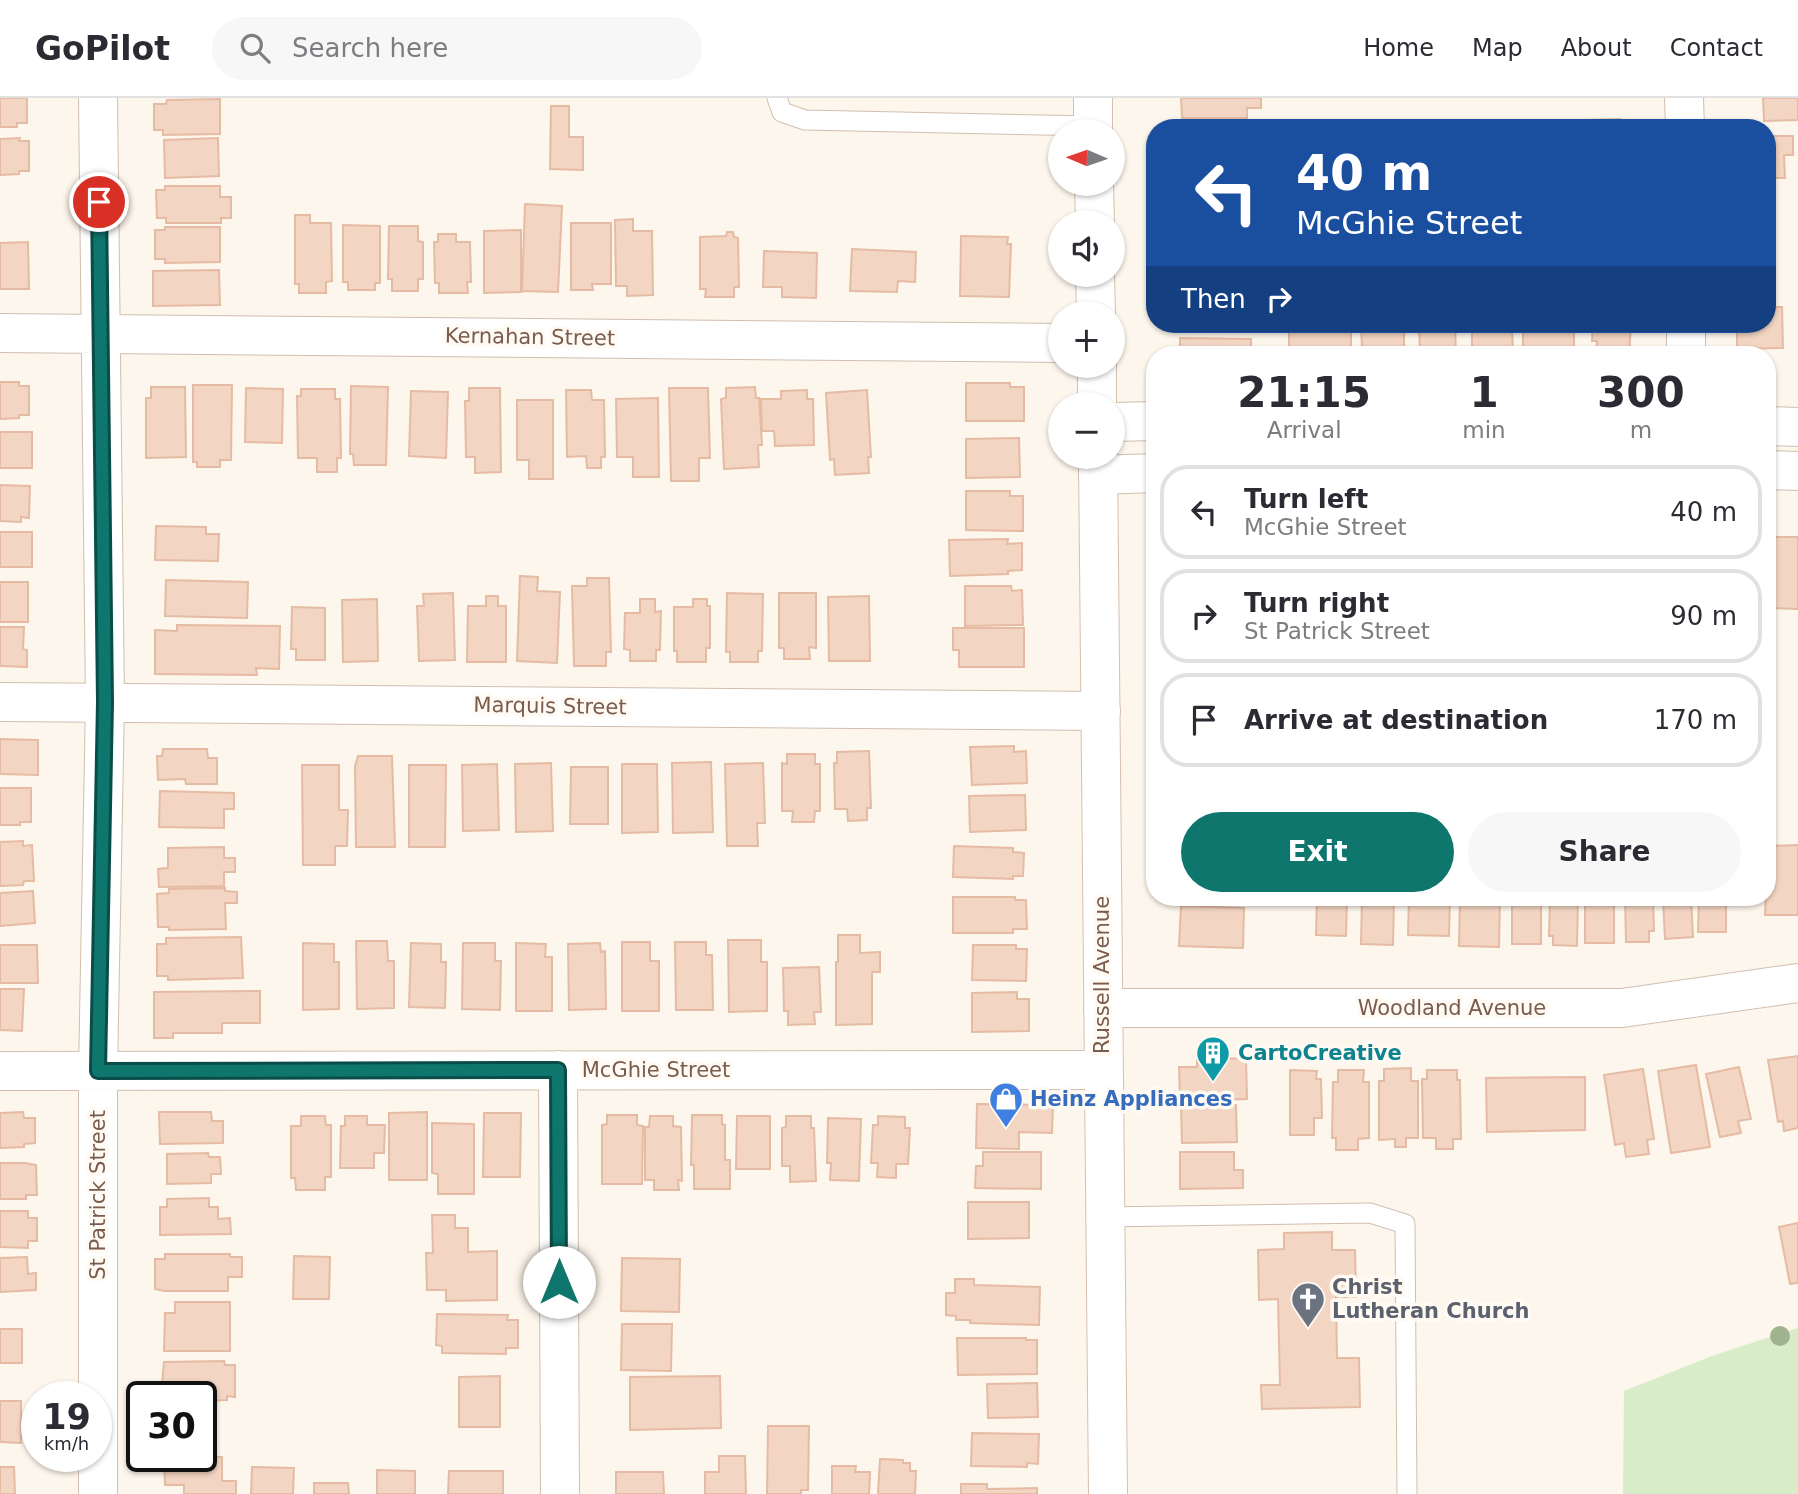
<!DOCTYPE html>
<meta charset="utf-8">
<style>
:root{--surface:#fff;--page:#f7f7f7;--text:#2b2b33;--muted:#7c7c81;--line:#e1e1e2;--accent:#0f766e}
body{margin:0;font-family:"DejaVu Sans",sans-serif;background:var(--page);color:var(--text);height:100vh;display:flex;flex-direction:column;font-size:26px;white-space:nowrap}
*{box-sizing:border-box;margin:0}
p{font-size:23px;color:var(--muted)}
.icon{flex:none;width:38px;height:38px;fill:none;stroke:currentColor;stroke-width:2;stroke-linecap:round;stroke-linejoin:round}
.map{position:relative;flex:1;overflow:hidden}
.details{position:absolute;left:1146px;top:248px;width:630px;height:560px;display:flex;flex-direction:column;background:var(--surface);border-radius:28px;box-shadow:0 2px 5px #0004}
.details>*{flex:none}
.top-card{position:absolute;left:1146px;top:21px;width:630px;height:214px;border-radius:28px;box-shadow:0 2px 5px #0004;background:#1a4fa0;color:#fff;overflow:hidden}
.needle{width:46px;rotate:272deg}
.fabs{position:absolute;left:1048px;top:21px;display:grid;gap:14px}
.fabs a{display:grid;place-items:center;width:77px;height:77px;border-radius:50%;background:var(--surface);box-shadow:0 2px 5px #0004;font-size:35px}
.speed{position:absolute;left:21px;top:1283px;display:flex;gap:14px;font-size:35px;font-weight:700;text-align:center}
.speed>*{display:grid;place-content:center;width:91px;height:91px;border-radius:50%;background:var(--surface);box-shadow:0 2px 5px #0004;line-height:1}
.speed small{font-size:18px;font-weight:400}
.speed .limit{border:4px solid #111;border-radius:10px;background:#fff;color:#111}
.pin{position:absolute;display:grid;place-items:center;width:60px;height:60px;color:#fff;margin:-30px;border:4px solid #fff;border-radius:50%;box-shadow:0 2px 7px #0007}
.me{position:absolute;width:77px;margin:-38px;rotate:0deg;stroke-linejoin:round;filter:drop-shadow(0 0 5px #0008)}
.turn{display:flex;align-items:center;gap:24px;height:147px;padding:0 35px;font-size:32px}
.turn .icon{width:91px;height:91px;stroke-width:2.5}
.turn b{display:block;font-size:49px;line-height:60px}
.then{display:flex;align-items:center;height:66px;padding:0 35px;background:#0003;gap:14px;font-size:26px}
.eta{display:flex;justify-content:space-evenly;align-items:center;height:119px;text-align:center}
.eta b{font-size:42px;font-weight:800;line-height:49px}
.button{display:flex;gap:14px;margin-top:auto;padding:14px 35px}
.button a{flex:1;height:80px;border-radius:42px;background:var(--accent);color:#fff;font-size:28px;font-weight:800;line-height:80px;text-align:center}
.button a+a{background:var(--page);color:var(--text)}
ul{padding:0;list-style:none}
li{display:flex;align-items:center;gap:21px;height:94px;margin:0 14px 10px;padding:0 21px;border:4px solid var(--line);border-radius:28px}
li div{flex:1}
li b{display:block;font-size:26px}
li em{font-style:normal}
header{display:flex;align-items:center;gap:42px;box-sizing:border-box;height:98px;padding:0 35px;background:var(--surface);border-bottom:2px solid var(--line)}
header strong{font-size:33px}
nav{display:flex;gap:38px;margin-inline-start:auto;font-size:24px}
.search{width:490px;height:63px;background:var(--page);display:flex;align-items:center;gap:18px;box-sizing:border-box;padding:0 24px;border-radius:38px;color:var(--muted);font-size:26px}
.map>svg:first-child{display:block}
</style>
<header>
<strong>GoPilot</strong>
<div class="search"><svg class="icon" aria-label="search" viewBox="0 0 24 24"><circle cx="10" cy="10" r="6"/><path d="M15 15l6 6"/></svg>Search here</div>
<nav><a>Home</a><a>Map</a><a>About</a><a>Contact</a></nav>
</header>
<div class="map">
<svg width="1798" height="1396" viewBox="0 0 1798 1396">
<rect width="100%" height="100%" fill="#fdf6ec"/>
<path fill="#d8ecc9" d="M1798 1230V1396H1623L1624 1293 1712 1258Z"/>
<path fill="#f3d5c3" stroke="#e6bba3" stroke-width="2" d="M0 0H27V25H17V29H0Z
M1181 0H1261V10H1247V20H1182Z
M1763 0H1798V22L1764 23Z
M220 1V36L163 37V32H154V6H166L167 2Z
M551 8H569V39H583V72L550 71Z
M1620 21V30H1586V22Z
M1181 28 1252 29V30H1181Z
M1768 38H1793V57H1784L1785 80H1768Z
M20 40 19 43H29V73H19V76L0 77V41Z
M218 40 219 78 165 80 164 42Z
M165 88H220V99H231V120H221V125H166V120H157L156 92H165Z
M525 106 562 108 558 194 522 193Z
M295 117H310V125H331L332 183 326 184V195H299V186H295Z
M633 121V133H652L653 197 627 198V188H616L615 122Z
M571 125H611V186H592L593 192H571Z
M343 127 380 128V185H375V192H348V184H343Z
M389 128H418V143L423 144V181H418V193H392V181H388Z
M165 129H220V164L165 165V161H155V132H165Z
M521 132V194L484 195V133Z
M727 134H733L734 139 738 140 739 189H734V199H705L706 191H700V139L726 138Z
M438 136H456V144H470L471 184H467L468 195H439V185H435L434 144H438Z
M961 138 1008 139 1007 146H1011L1009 199 960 198Z
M28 144 29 191H0V145Z
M852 151 916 154 915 184 898 183 897 194 850 193Z
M764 153 817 155 816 200 782 199V189H763Z
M219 172 220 207 153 208V173Z
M1768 209H1782L1783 250 1737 251V226H1768Z
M1186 226H1241V231L1186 232Z
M1309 226H1351V257H1289V234H1309Z
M1361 226H1404V257H1378V252H1362Z
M1419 226H1455L1456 257H1420Z
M1472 226H1512L1513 257H1472Z
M1523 226H1574V249L1523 250Z
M1593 226H1631L1629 257 1596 256 1597 243H1592Z
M1180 240 1251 241V257H1180Z
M0 284H19V288H29V317H19V320L0 321Z
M966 285H1010V289H1024V323H966Z
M193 287H232L231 362H220V369H197V364H193Z
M351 288 388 289 386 367H354L353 356H350Z
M151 289H185L186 359 146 360V300H151Z
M755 289 756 300H759L762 347H758L759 369 724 371 721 301 726 300V290Z
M246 290 283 291 282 345 245 344Z
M469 290H500L501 374 475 375V359H466L465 303H469Z
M669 290H708L710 360H699V383H671Z
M301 291H335V301H340L341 360H337V374H317V360H298L297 298H301Z
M566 292H591L592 302H604L605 359H601V370H587L586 358 567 359Z
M807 292V301H813L814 347 775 348 774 333H762L761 301H781V293Z
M867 292 871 359H868L869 375 835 377 834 361 830 362 826 295Z
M411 293 448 294 446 360 409 358Z
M658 300 659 379H633V359H617L616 301Z
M517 302H553V381H529V362H517Z
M0 334H32V370H0Z
M1019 340 1020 379 966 380V341Z
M0 387 30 388 29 420 21 419V424L0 423Z
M966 393H1010V398H1023V433L966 432Z
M156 428 206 429V436H219L218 463 155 462Z
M0 434H32V469H0Z
M1775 439H1798V511L1774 510Z
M1008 441 1007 446 1022 445V472L1008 473V476L950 478 949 442Z
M520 478 538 479 537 493 560 494 557 565 517 563Z
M587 480H609L611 554H606V568H574L572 488H587Z
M166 482 248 484 247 520 165 518Z
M0 484H28V524H0Z
M965 488H1011L1012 493 1022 492 1023 527 965 528Z
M453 495 455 562 419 563 417 508H424L423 496Z
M727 495 763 496 762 553H758V564H730V554H726Z
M779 495H816V550L809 549 810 561H784V550H779Z
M486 498H498V508H506V564H467L468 508H486Z
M869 498 870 563H829L828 499Z
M377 501 378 563 343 564 342 502Z
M640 501H655V514L661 513 660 552H656V563H630V552L624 551 625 515H640Z
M693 501H707V508H710V550H706V564H677V553H674V509H693Z
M292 509 325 510V562H296V551H291Z
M177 527 280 528 279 571 256 570 257 577 155 576V532L177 533Z
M0 529H24L23 551 27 552V569L0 568Z
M953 530H1024V569H959V552H953Z
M0 641 38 642V677L0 676Z
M1014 648V654L1026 653 1027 685 972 687 970 649Z
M163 651H207L208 660H217V686H186L185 681 158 682 157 658H162Z
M869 653 871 710H867V722L848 723 847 711H835L834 665H837V654Z
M787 656H815V666H820V713H815L814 724H792L793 713H782V665L787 666Z
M358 658H392L395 749H356L355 668Z
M711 664 713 734 673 735 672 665Z
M551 665 553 733 516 734 515 666Z
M763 665 765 725H757L758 748H727L725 666Z
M497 666 499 732 463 733 462 667Z
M622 666H657L658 734 622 735Z
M302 667H339V712H348L347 748H335V767H303Z
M409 667H446L445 749H409Z
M571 669H608V726H570Z
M0 690H31V724H20V727H0Z
M160 693 234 695V711H224V730L159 729Z
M1025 697 1026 732 970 734 969 698Z
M23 743V748L32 747 34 783H24L23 787 0 788V744Z
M1798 747V817H1765L1768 748Z
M954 748 1013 750V754L1024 755 1023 778H1013V781L953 779Z
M224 749V760H235V774H224V788L159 789 158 771 168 770V750Z
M225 790V793L237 794V805H225L226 831 169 832V829H158L157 796 169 795V791Z
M33 793 35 825 0 828V795Z
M953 799H1015V802H1026L1027 831H1013V835H953Z
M1317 800H1347L1346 838 1316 837Z
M1362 800H1394L1393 847 1361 846Z
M1409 800H1450L1449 838 1408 837Z
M1460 800H1500L1499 849 1459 848Z
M1512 800H1541V846H1512Z
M1550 800H1578L1577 848 1553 847V838H1549Z
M1585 800H1614V845H1585Z
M1625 800H1653L1654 833H1649V844H1626Z
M1663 800H1691L1693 839 1665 841Z
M1699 800H1726V834H1698Z
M1181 808 1244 810 1243 850 1179 848Z
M838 837H860V855L880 854V874H872V926L836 927V864H838Z
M241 839 243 880 168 882V878H157V846H166V840Z
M728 842H761V864H767V913L729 914Z
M356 843H387L388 863H394V910L357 911Z
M622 844H650V863H659V913H622Z
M675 844H706V857H712L713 912H676Z
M303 845 334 846V864H339V911L303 912Z
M411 845 441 846V864H446L445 910 409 909Z
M463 845H495V863H501L500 912 462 911Z
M516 845 546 846 545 859H552V913H516Z
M600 845 601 854 605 853 606 911 569 912 568 846Z
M0 847H37L38 885H0Z
M973 847H1016V851H1027L1026 883 972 882Z
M819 869 821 914H814L815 926 788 927V913H784L783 870Z
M0 891H24L22 933 0 932Z
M260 893V925H222V935H173V940H154V894Z
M1017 894V901H1029V933L972 934V895Z
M1798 958V1030L1784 1033 1783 1023 1778 1024 1768 962Z
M1246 960 1247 1001 1180 1003 1179 969H1197V962Z
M1696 967 1710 1049 1671 1055 1658 973Z
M1739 969 1751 1021 1738 1023 1741 1035 1720 1039 1706 976Z
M1411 970V983H1418V1040H1406V1049H1395V1041L1379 1042V983H1384V971Z
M1643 971 1654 1041 1647 1042 1649 1056 1626 1059 1624 1045 1615 1047 1604 977Z
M1290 972 1317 973 1316 981H1321L1322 1020H1314V1037H1290Z
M1338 972H1364L1363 984H1369V1040L1358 1041V1052H1336V1040H1332L1333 984H1338Z
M1427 972H1457V982H1460L1461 1041H1453V1051H1436V1040H1423L1422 981H1427Z
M1585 979V1032L1487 1034 1486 980Z
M977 1006 1053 1007 1052 1035 1019 1034V1051L976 1050Z
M1236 1007 1237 1044 1182 1045 1181 1008Z
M23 1014 24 1020H35V1045L24 1046V1049L0 1050V1015Z
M159 1014H211L212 1023H223V1045L160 1046Z
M427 1014V1082H389V1015Z
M484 1015H521L520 1079H483Z
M607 1017H637V1027L643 1028 642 1086H602V1027L607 1026Z
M692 1017H722V1026L725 1027V1062H730V1091H694V1067H691Z
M301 1018H325L326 1027H331V1079H325V1092H296L295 1080H291V1028H301Z
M345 1018H367V1027H385L384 1055H374V1070H340L341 1028H345Z
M650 1018H673V1028L681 1029 682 1083 678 1082 679 1092H654V1082H645V1029H649Z
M737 1018H770V1071H736Z
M786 1018H811V1030H814L816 1083 790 1084V1068H782V1030L786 1029Z
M878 1018 905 1019V1030H910L908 1066H896V1080L877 1079 878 1065H871L873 1027H878Z
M828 1020 861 1021 859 1083 830 1082 831 1065H827Z
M432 1025 474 1026V1096H438V1076L432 1075Z
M983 1054H1041V1091L975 1090 976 1068H983Z
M1180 1054H1234V1072H1243V1090L1180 1091Z
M208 1055 209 1059H220L221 1076H211V1085L167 1086V1056Z
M0 1065H25L36 1067 37 1097H26V1101H0Z
M209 1100V1109H218V1121L230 1120 231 1136 160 1137V1109H167V1101Z
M968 1104H1029V1140L968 1141Z
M0 1113H28V1120H37V1143H28V1150L0 1149Z
M432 1117H455V1130H468V1154L497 1153V1202L446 1203V1192H427L426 1155H433Z
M1798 1125V1185L1790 1186 1779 1129Z
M1332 1134V1152H1355L1356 1199H1336L1337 1260H1359L1360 1309 1262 1311 1261 1287H1280L1278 1201 1259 1202 1258 1152 1284 1151V1135Z
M165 1156H230V1159H242V1179H228V1193H164L155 1191V1161H165Z
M294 1158 330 1159 329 1201H293Z
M27 1159 28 1176 36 1175V1192L0 1194V1160Z
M622 1160 680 1161 679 1214 621 1213Z
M955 1181H974V1187L1040 1189 1039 1227 970 1225V1222H956V1218L946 1217V1195H955Z
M175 1204H230V1253H164L165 1215H175Z
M437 1216 508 1217 507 1222H518V1250H506V1256L442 1255V1248L436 1247Z
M622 1226H672L671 1273 621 1272Z
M0 1231H22V1265H0Z
M957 1240H1026V1242H1037V1276L958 1277Z
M224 1263 225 1267H235V1299L227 1298V1302L201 1303V1298H161L164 1264Z
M500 1278V1329H459V1279Z
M720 1278 721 1330 630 1332V1279Z
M1037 1285 1038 1319 988 1320 987 1286Z
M0 1303H21V1345L0 1344Z
M768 1328H809L808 1392H801V1396H767Z
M972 1335 1039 1336 1038 1366 1027 1365V1369L971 1368Z
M205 1353H216L215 1359H222V1383H236V1396H184V1387H165L164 1359 204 1358Z
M719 1358H745L746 1396H705V1374H719Z
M880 1361 903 1362V1365H910V1373H916L915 1396H878Z
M832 1368H856L855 1374H870L869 1396H832Z
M0 1369H14L15 1396H0Z
M252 1369 294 1370 293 1396H251Z
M377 1372 415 1373V1396H377Z
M449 1373H503V1396H448Z
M616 1374H663L664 1396H616Z
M314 1385H348L349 1396H314Z
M961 1386H987V1391L1037 1390V1396H961Z"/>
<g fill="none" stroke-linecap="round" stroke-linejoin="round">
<g stroke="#d1beb0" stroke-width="21">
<path id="lane" d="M777 0 782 14 805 22 1093 28
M1103 1119 1370 1115 1405 1126 1407 1396"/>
</g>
<g stroke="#d1beb0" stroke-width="40">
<path id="street" d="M1684 0 1685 30
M1686 226V257
M0 235 1060 245
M1113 324 1155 323
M1768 328 1798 329
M1768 372 1798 373
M1098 377 1155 375
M0 604 1101 613
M1103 910H1622L1798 885
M558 972 560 1396
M0 973 1102 972
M98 1396V973L105 604 98 0"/>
</g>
<g stroke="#d6c0b0" stroke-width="40">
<path id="secondary" d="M1093 33V0
M1094 86 1095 124
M1095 177 1096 215
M1097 268V306
M1098 359 1108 1396"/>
</g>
<use href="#lane" stroke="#fff" stroke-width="19"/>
<use href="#street" stroke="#fff" stroke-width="38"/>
<use href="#secondary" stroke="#fff" stroke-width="38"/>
</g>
<circle fill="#a0b28e" cx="1780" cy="1238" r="10"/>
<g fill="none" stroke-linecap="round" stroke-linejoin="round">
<g stroke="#0a4d48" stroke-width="18">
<path id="route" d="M99 104 105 604 98 973 558 972 559 1184"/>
</g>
<use href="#route" stroke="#0f766e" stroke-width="12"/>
</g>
<defs>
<g id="building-pin" transform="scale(1.75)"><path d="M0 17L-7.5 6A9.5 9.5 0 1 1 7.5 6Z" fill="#0f9aa8" stroke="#fffaf3"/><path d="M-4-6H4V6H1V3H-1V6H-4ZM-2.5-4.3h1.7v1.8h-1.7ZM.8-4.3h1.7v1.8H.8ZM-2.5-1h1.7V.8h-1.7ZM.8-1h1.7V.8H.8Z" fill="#fff"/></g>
<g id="shop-pin" transform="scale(1.75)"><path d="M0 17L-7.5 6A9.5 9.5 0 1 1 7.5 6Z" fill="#3f7fe0" stroke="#fffaf3"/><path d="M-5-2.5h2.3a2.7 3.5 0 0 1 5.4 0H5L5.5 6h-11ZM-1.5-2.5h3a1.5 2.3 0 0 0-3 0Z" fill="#fff"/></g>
<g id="church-pin" transform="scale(1.75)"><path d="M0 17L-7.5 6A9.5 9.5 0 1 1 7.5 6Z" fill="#6b7280" stroke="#fffaf3"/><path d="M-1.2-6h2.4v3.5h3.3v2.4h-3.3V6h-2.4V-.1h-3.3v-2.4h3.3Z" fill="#fff"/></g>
</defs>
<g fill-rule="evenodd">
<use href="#building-pin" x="1213" y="955"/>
<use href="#shop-pin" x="1006" y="1001"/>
<use href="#church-pin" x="1308" y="1201"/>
</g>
<g text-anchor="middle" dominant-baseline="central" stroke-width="7" stroke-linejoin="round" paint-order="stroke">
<g font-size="21" fill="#7a5c4d" stroke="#fffaf3">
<text transform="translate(530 239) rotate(1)">Kernahan Street</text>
<text transform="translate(550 608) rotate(1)">Marquis Street</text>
<text transform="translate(1102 877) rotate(-90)">Russell Avenue</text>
<text x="1452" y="910">Woodland Avenue</text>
<text x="656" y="972">McGhie Street</text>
<text transform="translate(98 1097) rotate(-90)">St Patrick Street</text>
</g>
<g font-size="21" font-weight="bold" fill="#0d838f" stroke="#fffaf3" text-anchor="start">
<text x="1238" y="955">CartoCreative</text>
</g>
<g font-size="21" font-weight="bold" fill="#366cbe" stroke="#fffaf3" text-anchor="start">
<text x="1030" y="1001">Heinz Appliances</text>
</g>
<g font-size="21" font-weight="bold" fill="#5b616d" stroke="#fffaf3" text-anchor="start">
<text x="1332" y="1189">Christ<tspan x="1332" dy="24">Lutheran Church</tspan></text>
</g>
</g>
</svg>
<div class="fabs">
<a><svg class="needle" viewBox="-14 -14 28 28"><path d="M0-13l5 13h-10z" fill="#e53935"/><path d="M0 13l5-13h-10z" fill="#7c7c81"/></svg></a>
<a><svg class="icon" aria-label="sound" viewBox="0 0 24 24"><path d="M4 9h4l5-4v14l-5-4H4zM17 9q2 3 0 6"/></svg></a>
<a>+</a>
<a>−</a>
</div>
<div class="speed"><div>19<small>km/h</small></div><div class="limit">30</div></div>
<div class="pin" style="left:99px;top:104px;background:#d93025"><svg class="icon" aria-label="arrive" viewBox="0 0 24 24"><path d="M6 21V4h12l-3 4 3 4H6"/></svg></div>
<svg class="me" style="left:559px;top:1184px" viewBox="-20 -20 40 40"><circle r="19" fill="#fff"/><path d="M0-13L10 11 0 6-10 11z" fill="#0f766e"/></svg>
<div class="top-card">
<div class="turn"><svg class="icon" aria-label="left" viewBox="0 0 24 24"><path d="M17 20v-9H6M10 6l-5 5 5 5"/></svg><div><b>40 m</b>McGhie Street</div></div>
<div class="then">Then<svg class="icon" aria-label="right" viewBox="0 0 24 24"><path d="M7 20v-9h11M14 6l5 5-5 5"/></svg></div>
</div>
<section class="details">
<div class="eta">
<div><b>21:15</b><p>Arrival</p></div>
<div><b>1</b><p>min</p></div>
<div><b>300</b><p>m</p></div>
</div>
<ul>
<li><svg class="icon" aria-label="left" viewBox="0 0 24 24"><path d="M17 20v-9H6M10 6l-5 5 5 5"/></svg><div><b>Turn left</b><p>McGhie Street</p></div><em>40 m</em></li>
<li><svg class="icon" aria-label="right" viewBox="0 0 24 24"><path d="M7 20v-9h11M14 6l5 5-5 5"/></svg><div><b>Turn right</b><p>St Patrick Street</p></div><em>90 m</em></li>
<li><svg class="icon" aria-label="arrive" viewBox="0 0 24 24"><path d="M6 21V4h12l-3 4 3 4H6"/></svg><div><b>Arrive at destination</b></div><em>170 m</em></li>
</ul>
<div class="button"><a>Exit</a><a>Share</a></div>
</section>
</div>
